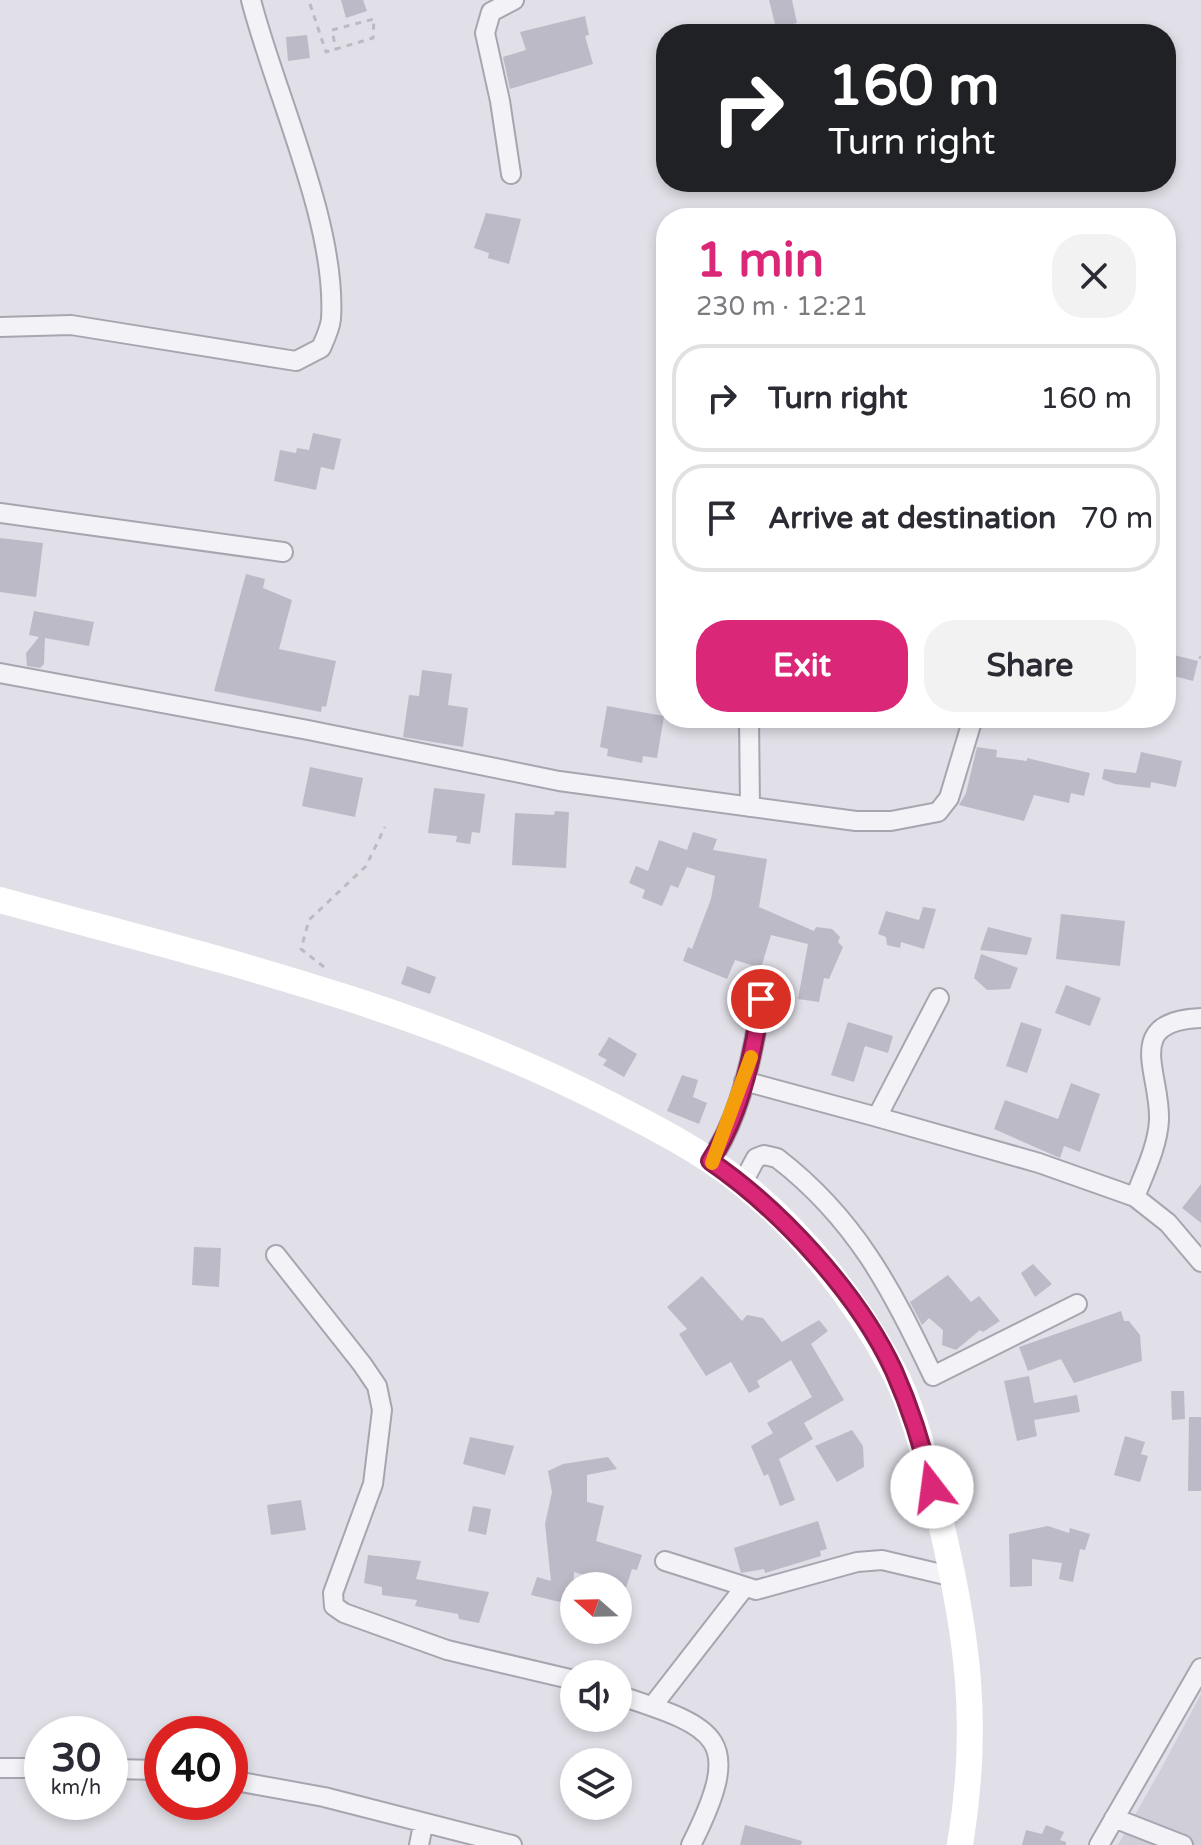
<!DOCTYPE html>
<meta charset="utf-8">
<style>
:root{--surface:#fff;--page:#f2f2f3;--text:#2b2b33;--muted:#7c7c81;--line:#e1e1e2;--accent:#db2777}
body{margin:0;font-family:"Varela Round",sans-serif;background:var(--page);color:var(--text);height:100vh;display:flex;flex-direction:column;font-size:30px;white-space:nowrap}
*{box-sizing:border-box;margin:0}
p{font-size:26px;color:var(--muted)}
.icon{flex:none;width:44px;height:44px;fill:none;stroke:currentColor;stroke-width:2;stroke-linecap:round;stroke-linejoin:round}
.map{position:relative;flex:1;overflow:hidden}
.side{position:absolute;left:656px;top:208px;width:520px;height:520px;display:flex;flex-direction:column;background:var(--surface);border-radius:32px;box-shadow:0 4px 12px #0003}
.side>*{flex:none}
.banner{position:absolute;left:656px;top:24px;width:520px;height:168px;border-radius:32px;box-shadow:0 4px 12px #0003;background:#202124;color:#fff;overflow:hidden}
.needle{width:52px;rotate:290deg}
.controls{position:absolute;left:560px;top:1572px;display:grid;gap:16px}
.controls a{display:grid;place-items:center;width:72px;height:72px;border-radius:50%;background:var(--surface);box-shadow:0 4px 12px #0003;font-size:40px}
.speed{position:absolute;left:24px;top:1716px;display:flex;gap:16px;font-size:40px;font-weight:700;text-align:center}
.speed>*{display:grid;place-content:center;width:104px;height:104px;border-radius:50%;background:var(--surface);box-shadow:0 4px 12px #0003;line-height:1}
.speed small{font-size:20px;font-weight:400}
.speed .limit{border:12px solid #d22;background:#fff;color:#111}
.pin{position:absolute;display:grid;place-items:center;width:68px;height:68px;color:#fff;margin:-34px;border:4px solid #fff;border-radius:50%;box-shadow:0 2px 8px #0007}
.me{position:absolute;width:88px;margin:-44px;rotate:345deg;stroke-linejoin:round;filter:drop-shadow(0 0 6px #0008)}
.turn{display:flex;align-items:center;gap:28px;height:168px;padding:0 40px;font-size:36px}
.turn .icon{width:104px;height:104px;stroke-width:2.5}
.turn b{display:block;font-size:56px;line-height:68px}
.round{display:grid;place-items:center;flex:none;width:84px;height:84px;border-radius:32px;background:var(--page)}
.headline{display:flex;align-items:center;justify-content:space-between;height:136px;padding:0 40px}
h1{font-size:48px;font-weight:800;line-height:60px;color:var(--accent)}
.action{display:flex;gap:16px;margin-top:auto;padding:16px 40px}
.action a{flex:1;height:92px;border-radius:32px;background:var(--accent);color:#fff;font-size:32px;font-weight:800;line-height:92px;text-align:center}
.action a+a{background:var(--page);color:var(--text)}
ul{padding:0;list-style:none}
li{display:flex;align-items:center;gap:24px;height:108px;margin:0 16px 12px;padding:0 24px;border:4px solid var(--line);border-radius:32px}
li div{flex:1}
li b{display:block;font-size:30px}
li em{font-style:normal}
.map>svg:first-child{display:block}
</style>
<div class="map">
<svg width="1201" height="1845" viewBox="0 0 1201 1845">
<rect width="100%" height="100%" fill="#e1dfe7"/>
<path fill="#d0ced9" d="M1201 1694V1845H1118L1161 1769Z"/>
<path fill="#bdbac7" d="M341 0H363L367 11 346 18Z
M769 0H792L797 23 776 28Z
M585 16 589 35 585 36 593 64 510 89 503 57 526 50 520 32Z
M307 35 310 58 288 61 286 37Z
M486 213 521 219 509 264 488 258 489 253 474 248Z
M313 433 341 439 334 470 321 467 316 490 274 481 280 450 296 453 297 448 309 450Z
M0 538 43 543 36 597 0 592Z
M246 574 265 579 263 588 292 600 279 649 336 661 326 707 322 706 321 712 214 691Z
M34 611 94 622 89 646 45 638 44 664 40 668 27 666 26 653 39 637 29 635Z
M1166 653 1198 661 1193 681 1166 674Z
M422 670 452 674 448 705 468 708 463 747 403 737 409 695 419 696Z
M607 706 664 716 657 758 643 756 642 763 607 756 608 749 600 747Z
M977 747 997 750 996 757 1027 761V758L1090 773 1084 796 1071 793 1069 803 1034 795 1024 821 959 805 966 793Z
M1141 752 1182 761 1176 787 1151 782 1150 788 1115 784 1102 779 1104 769 1136 773Z
M310 767 363 778 355 817 302 806Z
M434 788 485 794 480 833 472 832 470 844 456 842 457 836 428 833Z
M555 811 569 812 566 868 512 865 515 813 554 815Z
M693 832 717 839 713 850 767 859 759 907 814 931 816 927 832 929 840 937 838 942 843 947 829 979 824 978 819 1002 798 999 808 944 771 935 761 968 735 960 727 979 683 961 688 947 692 949 711 899 715 876 687 867 678 888 671 885 662 906 642 898 645 890 629 883 636 866 648 871 659 840 687 850Z
M923 907 936 909 924 949 901 942 900 948 887 945 886 937 878 934 886 911 919 920Z
M1061 914 1125 921 1120 966 1056 959Z
M988 927 1032 938 1027 955 980 950Z
M981 954 1018 968 1010 989 987 990 974 978Z
M407 966 436 977 430 994 401 984Z
M1066 985 1101 998 1090 1026 1055 1013Z
M848 1022 893 1036 888 1053 865 1046 854 1082 831 1075Z
M1021 1022 1042 1029 1027 1073 1006 1066Z
M609 1037 637 1054 624 1077 603 1065 607 1060 598 1055Z
M682 1075 698 1080 693 1097 707 1103 699 1124 667 1111Z
M1071 1083 1100 1094 1080 1152 1064 1146 1060 1158 994 1129 1005 1100 1058 1119Z
M1201 1184V1223L1182 1208Z
M194 1247 221 1248 219 1287 192 1285Z
M1033 1264 1052 1284 1035 1297 1021 1273Z
M948 1275 971 1302 979 1296 1000 1321 983 1332 980 1330 956 1350 942 1345 943 1330 929 1318 922 1325 910 1302Z
M702 1276 742 1321 747 1315 763 1318 782 1342 819 1320 828 1331 811 1344 844 1400 804 1423 813 1439 779 1459 795 1500 780 1506 768 1474 764 1476 751 1446 773 1433 767 1423 812 1397 791 1360 757 1381 760 1387 749 1393 731 1362 706 1376 679 1334 687 1329 667 1307Z
M1121 1311 1124 1321H1129L1140 1335 1142 1361 1074 1383 1061 1359 1028 1371 1019 1347Z
M1029 1376 1034 1403 1077 1395 1080 1412 1034 1420 1037 1436 1017 1441 1004 1381Z
M1171 1391H1184L1185 1419 1172 1420Z
M1189 1417H1201V1491H1188Z
M852 1430 863 1446 864 1467 837 1482 815 1446Z
M1125 1436 1145 1442 1141 1454 1148 1456 1140 1482 1114 1475Z
M470 1437 514 1446 505 1475 463 1464Z
M608 1457 617 1469 587 1475V1502L604 1506 596 1541 642 1555 637 1570 632 1569 626 1588 574 1572 572 1605 531 1595 537 1577 551 1581 545 1524 552 1492 548 1471 563 1464Z
M301 1500 306 1530 271 1535 267 1505Z
M473 1506 491 1509 486 1535 468 1531Z
M818 1521 827 1549 820 1551 821 1556 765 1573 764 1569 741 1573 734 1548Z
M1048 1526 1069 1533 1070 1528 1090 1534 1085 1550 1080 1549 1073 1582 1059 1579 1062 1563 1032 1559V1586L1010 1587 1009 1534Z
M368 1555 421 1561 416 1579 489 1592 479 1623 459 1619 458 1614 415 1606 417 1600 382 1595V1587L364 1583Z
M745 1825 802 1841 801 1845H740Z
M1046 1825 1064 1832 1060 1840 1066 1842V1845H1022L1026 1830 1042 1834Z"/>
<g fill="none" stroke-linecap="round" stroke-linejoin="round">
<g stroke="#a8a5b1" stroke-width="22">
<path id="street" d="M511 174 500 101 485 33 491 12 514 0
M0 327 71 325 296 361 321 348C325 339 330 329 331 319 337 224 275 94 251 0
M0 513 283 552
M0 673 308 730 559 781 856 821H891L938 812 949 798 973 718
M749 718 750 807
M939 998 877 1117 1039 1163 1135 1197C1144 1174 1158 1145 1159 1120 1161 1073 1122 1021 1201 1018
M744 1081 877 1117
M710 1161C741 1116 754 1052 761 999
M742 1184 756 1158 764 1155 777 1158C855 1218 892 1289 933 1376L1077 1304
M1135 1197 1168 1223 1201 1262
M276 1255 362 1364 377 1386 382 1410 373 1484 333 1593 334 1606 344 1613 447 1650 574 1680
M665 1561 756 1590 857 1562 882 1560 954 1577
M618 1695C719 1728 745 1738 691 1845
M654 1704 744 1588
M0 1768H42
M110 1769 162 1770
M230 1780 324 1797 512 1845
M1114 1818 1183 1845
M419 1845 423 1825
M1099 1845 1201 1668"/>
</g>
<path stroke="#bcbac2" stroke-width="3" stroke-dasharray="6 6" stroke-linecap="butt" d="M310 4 326 52 373 38 374 19 332 30 336 50
M1199 657 1201 658
M324 967 301 949 309 920 366 866 385 827"/>
<use href="#street" stroke="#f3f2f6" stroke-width="18"/>
<path stroke="#fff" stroke-width="26" d="M0 900C204 956 413 1004 603 1101 650 1125 700 1150 741 1183 802 1231 854 1298 891 1366 916 1411 927 1469 940 1519 968 1636 980 1725 960 1845"/>
</g>
<g fill="none" stroke-linecap="round" stroke-linejoin="round">
<g stroke="#8e194d" stroke-width="20">
<path id="route" d="M761 999C754 1053 741 1115 710 1161 780 1209 858 1293 894 1371 910 1407 923 1448 932 1487"/>
</g>
<use href="#route" stroke="#db2777" stroke-width="14"/>
<path stroke="#f59e0b" stroke-width="14" d="M712 1163 751 1057"/>
</g>
</svg>
<div class="controls">
<a><svg class="needle" viewBox="-14 -14 28 28"><path d="M0-13l5 13h-10z" fill="#e53935"/><path d="M0 13l5-13h-10z" fill="#7c7c81"/></svg></a>
<a><svg class="icon" aria-label="sound" viewBox="0 0 24 24"><path d="M4 9h4l5-4v14l-5-4H4zM17 9q2 3 0 6"/></svg></a>
<a><svg class="icon" aria-label="layers" viewBox="0 0 24 24"><path d="M12 4l9 5-9 5-9-5zM3 14l9 5 9-5"/></svg></a>
</div>
<div class="speed"><div>30<small>km/h</small></div><div class="limit">40</div></div>
<div class="pin" style="left:761px;top:999px;background:#d93025"><svg class="icon" aria-label="arrive" viewBox="0 0 24 24"><path d="M6 21V4h12l-3 4 3 4H6"/></svg></div>
<svg class="me" style="left:932px;top:1487px" viewBox="-20 -20 40 40"><circle r="19" fill="#fff"/><path d="M0-13L10 11 0 6-10 11z" fill="#db2777"/></svg>
<div class="banner">
<div class="turn"><svg class="icon" aria-label="right" viewBox="0 0 24 24"><path d="M7 20v-9h11M14 6l5 5-5 5"/></svg><div><b>160 m</b>Turn right</div></div>
</div>
<section class="side">
<div class="headline"><div><h1>1 min</h1><p>230 m · 12:21</p></div><a class="round"><svg class="icon" aria-label="close" viewBox="0 0 24 24"><path d="M6 6l12 12M18 6L6 18"/></svg></a></div>
<ul>
<li><svg class="icon" aria-label="right" viewBox="0 0 24 24"><path d="M7 20v-9h11M14 6l5 5-5 5"/></svg><div><b>Turn right</b></div><em>160 m</em></li>
<li><svg class="icon" aria-label="arrive" viewBox="0 0 24 24"><path d="M6 21V4h12l-3 4 3 4H6"/></svg><div><b>Arrive at destination</b></div><em>70 m</em></li>
</ul>
<div class="action"><a>Exit</a><a>Share</a></div>
</section>
</div>
